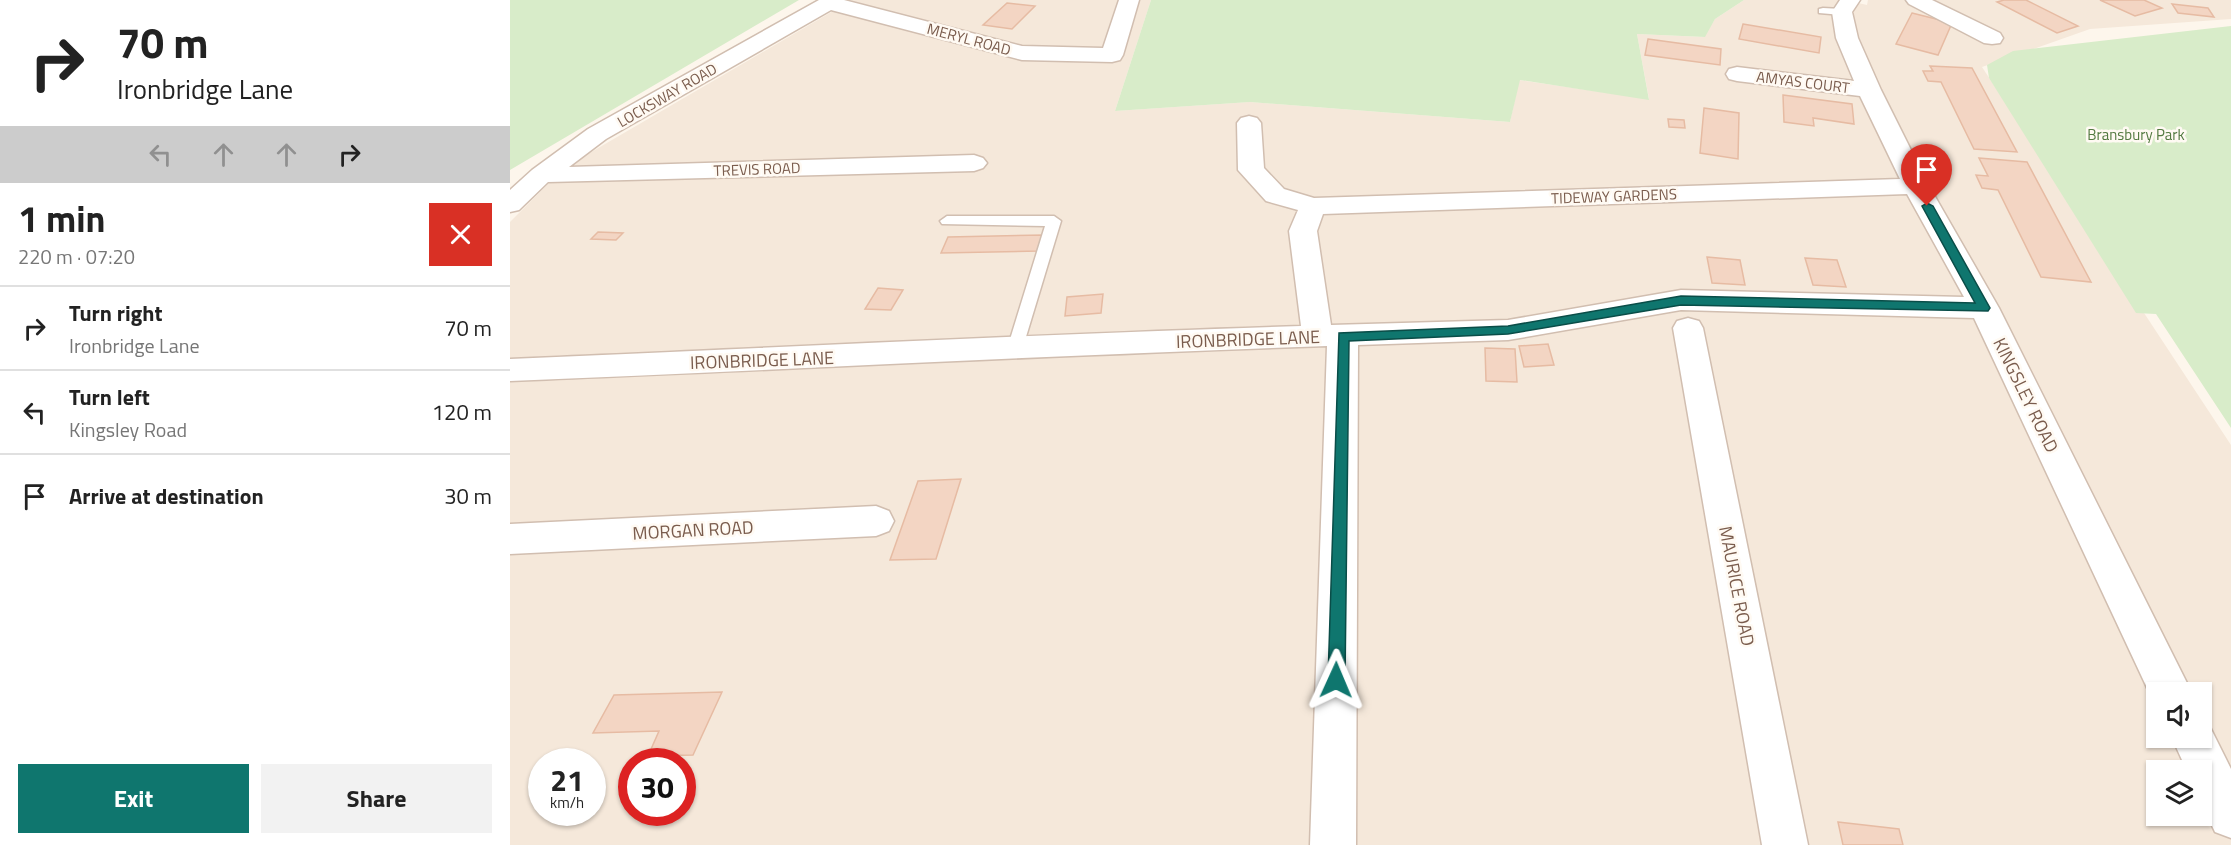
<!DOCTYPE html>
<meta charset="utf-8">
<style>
:root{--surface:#fff;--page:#f2f2f2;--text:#222;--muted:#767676;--line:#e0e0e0;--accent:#0f766e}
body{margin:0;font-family:"Titillium Web",sans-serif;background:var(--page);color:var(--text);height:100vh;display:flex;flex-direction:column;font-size:22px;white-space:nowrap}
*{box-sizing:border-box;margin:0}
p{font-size:20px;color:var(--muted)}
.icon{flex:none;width:33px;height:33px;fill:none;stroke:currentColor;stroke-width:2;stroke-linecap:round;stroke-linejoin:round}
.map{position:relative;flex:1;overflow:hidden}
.sheet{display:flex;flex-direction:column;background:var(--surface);width:510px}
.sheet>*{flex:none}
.guide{background:#fff;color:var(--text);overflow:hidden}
.tools{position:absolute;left:1636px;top:682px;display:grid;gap:12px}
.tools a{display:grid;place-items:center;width:66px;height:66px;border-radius:0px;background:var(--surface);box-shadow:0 2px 4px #0004;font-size:30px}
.speed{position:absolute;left:18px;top:748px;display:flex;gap:12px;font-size:30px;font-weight:700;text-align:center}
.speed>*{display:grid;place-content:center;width:78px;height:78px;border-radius:50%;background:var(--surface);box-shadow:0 2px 4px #0004;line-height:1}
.speed small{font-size:15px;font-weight:400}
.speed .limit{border:9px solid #d22;background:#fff;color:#111}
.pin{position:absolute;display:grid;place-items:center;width:51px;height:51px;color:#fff;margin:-62px -26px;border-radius:50% 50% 50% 0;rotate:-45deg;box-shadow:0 0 6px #0007}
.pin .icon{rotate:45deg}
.me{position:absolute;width:66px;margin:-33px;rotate:1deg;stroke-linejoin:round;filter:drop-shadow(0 0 4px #0008)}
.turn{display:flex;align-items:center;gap:21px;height:126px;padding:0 18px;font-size:27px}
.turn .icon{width:78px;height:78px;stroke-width:2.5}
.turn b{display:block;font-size:42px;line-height:51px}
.lanes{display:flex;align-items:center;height:57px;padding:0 18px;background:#0003;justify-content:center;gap:30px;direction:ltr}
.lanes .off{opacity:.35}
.round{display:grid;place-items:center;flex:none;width:63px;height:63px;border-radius:0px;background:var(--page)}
.summary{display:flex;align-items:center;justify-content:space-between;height:102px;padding:0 18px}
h1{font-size:36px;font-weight:700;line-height:45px}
.button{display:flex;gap:12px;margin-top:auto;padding:12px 18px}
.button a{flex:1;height:69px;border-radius:0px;background:var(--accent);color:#fff;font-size:24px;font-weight:700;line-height:69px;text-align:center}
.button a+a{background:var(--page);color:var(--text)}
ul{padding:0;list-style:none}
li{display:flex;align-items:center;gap:18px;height:84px;padding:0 18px;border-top:2px solid var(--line)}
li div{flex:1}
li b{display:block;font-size:22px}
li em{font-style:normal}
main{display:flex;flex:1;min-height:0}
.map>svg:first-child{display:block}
</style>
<main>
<section class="sheet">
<div class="guide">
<div class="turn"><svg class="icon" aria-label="right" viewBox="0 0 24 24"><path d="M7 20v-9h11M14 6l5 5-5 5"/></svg><div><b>70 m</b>Ironbridge Lane</div></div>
<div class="lanes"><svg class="icon off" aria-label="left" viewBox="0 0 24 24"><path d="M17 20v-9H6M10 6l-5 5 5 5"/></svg><svg class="icon off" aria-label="ahead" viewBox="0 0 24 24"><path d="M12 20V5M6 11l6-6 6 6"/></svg><svg class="icon off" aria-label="ahead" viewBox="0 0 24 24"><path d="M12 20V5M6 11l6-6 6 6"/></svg><svg class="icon" aria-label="right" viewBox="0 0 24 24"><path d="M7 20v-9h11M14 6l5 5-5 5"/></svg></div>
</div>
<div class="summary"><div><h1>1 min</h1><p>220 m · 07:20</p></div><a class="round" style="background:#d93025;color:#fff"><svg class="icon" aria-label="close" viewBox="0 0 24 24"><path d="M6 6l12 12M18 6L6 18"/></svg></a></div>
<ul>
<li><svg class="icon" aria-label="right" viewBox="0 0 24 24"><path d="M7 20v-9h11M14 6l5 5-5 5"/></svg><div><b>Turn right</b><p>Ironbridge Lane</p></div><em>70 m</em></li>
<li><svg class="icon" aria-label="left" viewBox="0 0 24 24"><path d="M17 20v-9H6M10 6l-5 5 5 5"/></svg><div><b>Turn left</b><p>Kingsley Road</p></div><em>120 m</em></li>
<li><svg class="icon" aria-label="arrive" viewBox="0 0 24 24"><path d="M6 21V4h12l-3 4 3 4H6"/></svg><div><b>Arrive at destination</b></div><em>30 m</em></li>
</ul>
<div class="button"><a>Exit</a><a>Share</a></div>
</section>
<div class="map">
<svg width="1721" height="845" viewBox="0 0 1721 845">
<rect width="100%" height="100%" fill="#fdf6ec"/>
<path fill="#f5e8da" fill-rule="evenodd" d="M342 0H641L605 111 740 102 1000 122 1009 80 1139 99 1127 34 1194 37 1205 19 1234 0H1335L1357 5 1358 0H1721V19L1580 29 1472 67 1721 445V845H0V222L54 168ZM1647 693H1692V738H1647ZM32 762H82V813H32ZM122 762H172V813H122ZM1647 771H1692V816H1647Z"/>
<path fill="#d8ecc9" d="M0 0H289L0 170Z
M641 0H1234L1205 19 1195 37 1127 34 1139 100 1010 80 1000 122 740 102 605 111Z
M1721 26V428L1646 314 1626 313 1479 78 1477 65 1503 51Z"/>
<path fill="#f3d5c3" stroke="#e6bba3" stroke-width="1.5" d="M1494 0H1516L1568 26 1547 33 1487 2Z
M1590 0H1634L1652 8 1625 16Z
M497 3 525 6 502 29 473 25Z
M1662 4 1698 8 1704 17 1668 13Z
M1402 13 1442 23 1428 55 1386 44Z
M1233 24 1311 37 1309 53 1229 39Z
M1138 39 1211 49 1210 65 1135 55Z
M1420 66 1462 68 1507 152 1464 149 1431 82 1418 81 1413 71H1423Z
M1273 95 1342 104 1344 124 1303 118 1304 126 1274 122Z
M1194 108 1229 113 1228 159 1190 153Z
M1158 119 1174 120 1175 128 1159 127Z
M1469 158 1517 162 1581 282 1531 277 1488 190 1472 188 1466 175 1478 176Z
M88 232 113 233 106 240 81 239Z
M533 235 528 251 431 253 438 237Z
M1197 257 1230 260 1235 285 1202 283Z
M1295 258 1327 260 1336 287 1303 285Z
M368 288 393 290 381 310 355 309Z
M593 294 591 313 555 316 557 297Z
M1038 344 1044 365 1014 367 1009 346Z
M975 348 1005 349 1007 382 976 381Z
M451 479 426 559 380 560 408 481Z
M212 692 183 755 138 756 149 731 83 733 104 695Z
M1328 822 1389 829 1393 845H1333Z"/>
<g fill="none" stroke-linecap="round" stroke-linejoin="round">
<g stroke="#d1beb0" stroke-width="3">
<path id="service" d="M1313 8 1332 9 1338 12 1332 15 1309 13V9Z
M437 216H544L551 221 512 350H500L498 346 535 226 432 224 430 221Z"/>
</g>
<g stroke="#d1beb0" stroke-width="3">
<path id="minor" d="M309 0H334L512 46 593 48 609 0H629L613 55 610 60 602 62 512 60 321 10 96 139 59 167 464 155 473 158 477 163 473 168 464 171 38 182 9 210 0 212V190L22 170 78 129Z
M1330 0H1350L1342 12 1348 38 1371 90 1419 186 1489 308 1682 693H1647L1646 707 1464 318 1171 310 998 340 848 345 846 845H800L817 346C545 355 272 370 0 381V359C264 348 527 334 791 326L779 231 788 210 756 201 728 170 727 123 731 118 739 116 747 118 751 123 754 168 774 189 804 198 1390 179 1350 96 1227 81 1219 79 1216 74 1219 69 1227 67 1344 81 1326 38 1322 12ZM1397 194 1454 297 1171 290 998 320 821 325 807 231 813 214Z
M1396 0H1422L1490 33 1493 38 1490 43 1482 44 1474 43 1399 4Z
M1178 318 1189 321 1193 328 1298 845H1252L1163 328 1167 321Z
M366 506 379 511 384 521 379 531 366 536 0 554V524Z
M1692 721 1698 723 1721 769V838L1705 832 1692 804V771H1677L1662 738H1692Z"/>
</g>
<use href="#service" fill="#fff" fill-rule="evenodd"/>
<use href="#minor" fill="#fff" fill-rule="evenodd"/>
</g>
<path fill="#0f766e" stroke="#0a4d48" stroke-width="1.5" d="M1417 203 1423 206 1480 308 1478 311 1171 305 998 334 839 341 835 680 832 685 826 688 820 685 818 680 829 333 998 326 1171 296 1465 303 1412 206Z"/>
<g text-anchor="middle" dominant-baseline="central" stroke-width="5" stroke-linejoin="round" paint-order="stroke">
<g font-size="15" fill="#7a5c4d" stroke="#fffaf3">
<text transform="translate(459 39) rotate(15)">MERYL ROAD</text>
<text transform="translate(1293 82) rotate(7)">AMYAS COURT</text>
<text transform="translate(157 95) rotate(-30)">LOCKSWAY ROAD</text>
<text transform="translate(247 169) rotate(-2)">TREVIS ROAD</text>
<text transform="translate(1104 196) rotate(-2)">TIDEWAY GARDENS</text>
</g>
<g font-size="15" fill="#537a41" stroke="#fffaf3">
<text x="1626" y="134">Bransbury Park</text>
</g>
<g font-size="18" fill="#7a5c4d" stroke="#fffaf3">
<text transform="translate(738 339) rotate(-2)">IRONBRIDGE LANE</text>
<text transform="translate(252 360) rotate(-2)">IRONBRIDGE LANE</text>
<text transform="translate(1516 395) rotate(64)">KINGSLEY ROAD</text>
<text transform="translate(183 530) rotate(-3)">MORGAN ROAD</text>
<text transform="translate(1227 586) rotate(79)">MAURICE ROAD</text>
</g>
</g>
</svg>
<div class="tools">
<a><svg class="icon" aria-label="sound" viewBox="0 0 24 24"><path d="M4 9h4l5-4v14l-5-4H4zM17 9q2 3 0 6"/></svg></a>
<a><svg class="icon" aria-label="layers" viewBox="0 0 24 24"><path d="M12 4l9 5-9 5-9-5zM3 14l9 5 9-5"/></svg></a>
</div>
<div class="speed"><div>21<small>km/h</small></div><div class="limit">30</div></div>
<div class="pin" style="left:1417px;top:206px;background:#d93025"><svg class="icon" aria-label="arrive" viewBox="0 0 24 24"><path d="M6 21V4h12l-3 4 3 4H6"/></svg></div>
<svg class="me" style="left:826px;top:680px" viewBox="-20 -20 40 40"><path d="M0-17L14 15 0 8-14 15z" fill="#0f766e" stroke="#fff" stroke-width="4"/></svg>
</div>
</main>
